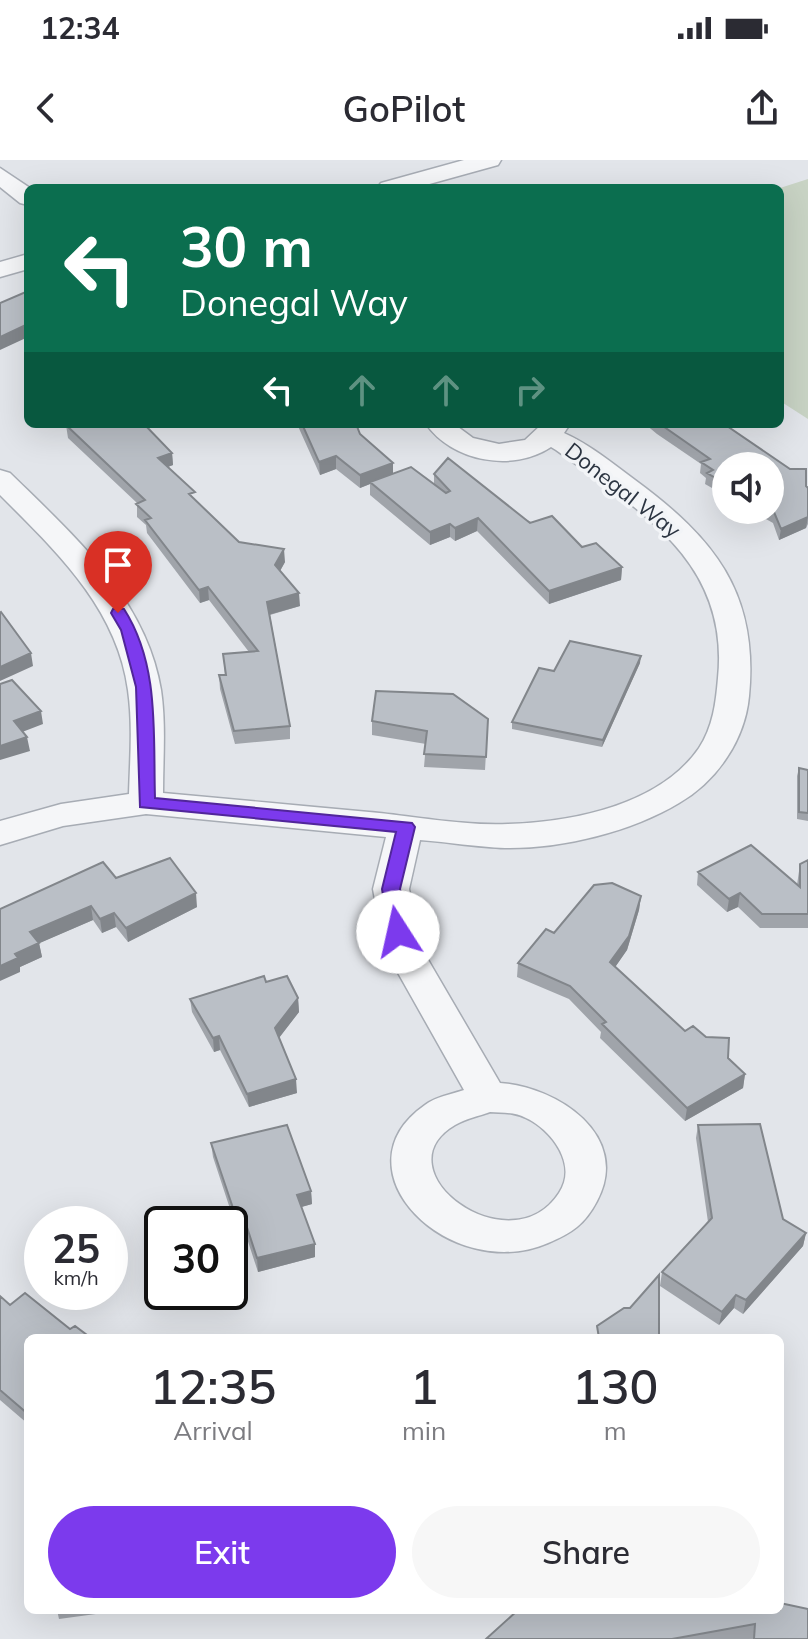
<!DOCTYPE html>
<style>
:root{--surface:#fff;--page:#f7f7f7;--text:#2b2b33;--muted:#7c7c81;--accent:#7c3aed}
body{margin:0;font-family:Mulish,sans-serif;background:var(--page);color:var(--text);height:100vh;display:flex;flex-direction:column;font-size:30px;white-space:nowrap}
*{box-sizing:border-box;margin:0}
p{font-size:26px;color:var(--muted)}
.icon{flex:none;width:44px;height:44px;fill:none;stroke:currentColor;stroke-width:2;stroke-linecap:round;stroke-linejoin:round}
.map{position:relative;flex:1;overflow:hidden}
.details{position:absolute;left:24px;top:1174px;width:760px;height:280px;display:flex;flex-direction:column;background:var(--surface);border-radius:12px;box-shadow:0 8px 32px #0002}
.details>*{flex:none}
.top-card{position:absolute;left:24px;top:24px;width:760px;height:244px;border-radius:12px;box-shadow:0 8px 32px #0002;background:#0b6e4f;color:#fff;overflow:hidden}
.tools{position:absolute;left:712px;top:292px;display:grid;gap:16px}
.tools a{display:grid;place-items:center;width:72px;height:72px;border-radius:50%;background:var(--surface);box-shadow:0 8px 32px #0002;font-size:40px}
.speed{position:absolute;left:24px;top:1046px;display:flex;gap:16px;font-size:40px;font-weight:700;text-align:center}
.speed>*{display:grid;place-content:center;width:104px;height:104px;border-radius:50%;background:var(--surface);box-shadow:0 8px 32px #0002;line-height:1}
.speed small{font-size:20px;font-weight:400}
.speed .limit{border:4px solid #111;border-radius:12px;background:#fff;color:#111}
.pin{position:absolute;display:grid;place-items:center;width:68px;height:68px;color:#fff;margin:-82px -34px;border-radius:50% 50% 50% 0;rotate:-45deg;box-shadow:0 0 8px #0007}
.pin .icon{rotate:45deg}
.me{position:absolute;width:88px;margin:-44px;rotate:350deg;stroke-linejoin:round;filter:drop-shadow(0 0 6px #0008)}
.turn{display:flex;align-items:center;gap:28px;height:168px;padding:0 24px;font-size:36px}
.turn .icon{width:104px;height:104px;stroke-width:2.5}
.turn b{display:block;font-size:56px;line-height:68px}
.lanes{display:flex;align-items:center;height:76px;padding:0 24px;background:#0003;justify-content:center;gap:40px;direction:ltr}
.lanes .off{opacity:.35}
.eta{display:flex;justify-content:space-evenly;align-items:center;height:136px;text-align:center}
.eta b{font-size:48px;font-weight:600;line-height:56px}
.cta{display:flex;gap:16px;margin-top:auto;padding:16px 24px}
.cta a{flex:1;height:92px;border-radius:48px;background:var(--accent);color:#fff;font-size:32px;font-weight:600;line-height:92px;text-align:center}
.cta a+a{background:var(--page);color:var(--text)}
.status{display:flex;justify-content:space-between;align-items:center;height:56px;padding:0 40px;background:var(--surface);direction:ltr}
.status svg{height:22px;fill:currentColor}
header{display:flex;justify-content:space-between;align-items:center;height:104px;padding:0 24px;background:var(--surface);font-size:36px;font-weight:600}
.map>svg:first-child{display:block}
</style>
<div class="status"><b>12:34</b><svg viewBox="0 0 49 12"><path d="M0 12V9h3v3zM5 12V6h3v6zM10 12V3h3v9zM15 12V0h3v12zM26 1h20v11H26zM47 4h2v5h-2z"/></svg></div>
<header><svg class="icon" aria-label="back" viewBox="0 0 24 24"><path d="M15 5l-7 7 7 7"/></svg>GoPilot<svg class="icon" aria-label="share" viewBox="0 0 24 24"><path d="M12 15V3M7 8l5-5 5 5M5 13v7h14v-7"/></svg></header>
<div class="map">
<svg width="808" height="1479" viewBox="0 0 808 1479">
<rect width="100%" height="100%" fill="#e2e5ea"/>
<path fill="#c8d3c4" d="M808 19V259L780 241V28Z"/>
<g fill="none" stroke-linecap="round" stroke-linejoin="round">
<g stroke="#a7acb4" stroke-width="3">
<path id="street" d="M464 0H501L498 5 415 28H377L381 23Z
M0 8 30 28 28 45 20 43 0 27Z
M28 94V109L0 117V102Z
M426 264H454L473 278 499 284 525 280 542 264H570L564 273C589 284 612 303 635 320 714 378 759 433 749 536 745 580 717 621 679 643 631 672 561 689 505 688 477 687 448 682 420 680L409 729 420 786 500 923C557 927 632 975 597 1041 585 1064 572 1073 548 1083 451 1125 332 1010 425 945 435 937 452 934 464 930L384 788 373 729 386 677 146 654 63 666 0 685V661L61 644 129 634C130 599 133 565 128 530 117 448 56 391 0 335V310L10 313C72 374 146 438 161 530 166 564 163 599 163 633 232 639 300 646 369 652 414 656 463 666 508 664 573 662 660 645 699 588 713 567 716 542 718 518 730 401 639 350 556 290L551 287C512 313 452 301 426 264ZM490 952C502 953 516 952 526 958 552 970 578 1005 559 1033 510 1108 378 1010 455 965 465 959 479 956 490 952Z"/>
</g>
<use href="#street" fill="#f5f6f8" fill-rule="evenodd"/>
</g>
<path fill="#a0a4aa" d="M297 264H356L360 274 393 303V314L434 324V314L622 407 621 420 549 444 477 371 455 381 450 377 430 385 370 335V324L360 328 336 309 320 315Z
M645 264H724L808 328V364L806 368 779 380 773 363 750 350H770L726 306V336L705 324 706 318 700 313 701 304 657 274Z
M66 265 172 293 173 305 168 307 196 341 239 382 285 402 280 411 300 446 270 455 290 566V579L235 584 220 529 219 515H225L223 494 249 492 209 440 200 443 147 373 146 365 137 357V343L68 278Z
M640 503 602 587 512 569V562L554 511Z
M488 559 485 610 424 607 426 584 372 575V561Z
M799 608 808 610V661L797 659V616Z
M808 700V768H760L738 747 727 752 697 725 698 712 797 725 800 704Z
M116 718 197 747 128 782 116 767 102 773 93 760 39 783 42 797 20 807V812L0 749Z
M641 736 639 750 627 790 615 807 685 871 728 898 745 914 743 928 685 961 600 878 601 872 569 839 517 817 518 803 554 773Z
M266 822 298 838 299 852 279 877 297 933 249 947 220 890 214 892 192 852 190 839Z
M698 965 783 1059 806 1073 803 1086 743 1154 734 1148 719 1165 660 1126 662 1112 708 1062 696 978Z
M211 983 311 1031 312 1044 301 1047 315 1097 258 1112 242 1063 235 1064 213 997Z
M0 1136 10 1145 70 1169 28 1178V1264L0 1240Z
M57 1450H118V1451L59 1459Z
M780 1450 808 1479H486Z"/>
<path fill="#82868b" d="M28 164V177L0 190V177Z
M172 293 173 305 159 310 158 298Z
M336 296V309L320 315 319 302Z
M393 303V316L370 322V324L360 328V315Z
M808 357 806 368 779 380 781 369Z
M478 358 477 371 455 381V368Z
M450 364V377L430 385V372Z
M284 389 285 402 276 418 275 405Z
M622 407 621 420 549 444V431Z
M208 427 209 440 200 443 199 430Z
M299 433 300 446 268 455 267 442Z
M31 493 33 506 0 521V507Z
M641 496 640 503 602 587 603 580Z
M41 551 43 564 17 574 14 561Z
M27 577 30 591 0 600V586Z
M196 733 197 747 128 782 126 768Z
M740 733 738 747 727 752 729 739Z
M641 736 639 750 627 790 609 816 610 802Z
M91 746 93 760 33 786 30 772Z
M114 753 116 767 102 773 100 759Z
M39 783 42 797 20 807V812L0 821V806L15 794Z
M298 838 299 852 276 882 275 868Z
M219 876 220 890 214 892 213 878Z
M745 914 743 928 685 961 687 948Z
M296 919 297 933 249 947 247 934Z
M311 1031 312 1044 298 1048 297 1035Z
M241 1049 242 1063 235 1064 234 1051Z
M806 1073 803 1086 743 1154 746 1140Z
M315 1084V1097L258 1112 257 1098Z
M736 1135 734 1148 719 1165 722 1152Z"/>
<path fill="#babfc6" stroke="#82868b" stroke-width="2" d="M28 131V164L0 177V143Z
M70 264H144L172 293 158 298 195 332 189 334 239 382 284 389 275 405 299 433 267 442 290 566 234 571 219 515H226L223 494 258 491 208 427 199 430 145 360 151 358 136 344 145 340 66 265Z
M302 264H356L360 274 393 303 360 315 336 296 319 302Z
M660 264H724L790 309H806V326L808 328V357L781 369 774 352 770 350V306H726V324L707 313 713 310 701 302 710 299Z
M448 298 530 363 552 356 582 387 596 383 622 407 549 431 478 358 455 368 450 364 430 372 370 322 411 307 446 333 450 331 434 314Z
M1 452 31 493 0 507V453Z
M570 481 641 496 603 580 512 562 539 508 554 511Z
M12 520 41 551 14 561 27 577 0 586V524Z
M376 531 453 534 488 559 486 597 424 594 427 571 372 561Z
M799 608 808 610V653L799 652Z
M751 685 800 727V704L808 700V754H762L740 733 729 739 698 712Z
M170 698 196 733 126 768 114 753 100 759 91 746 30 772 39 783 15 794 18 798 0 806V749L103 702 116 718Z
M612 723 641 736 629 776 610 802 685 871 693 866 706 877 729 878 728 898 745 914 687 948 602 864 606 862 570 826 518 803 546 769 554 773 594 725Z
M264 816 266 822 287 816 298 838 275 868 296 919 247 934 219 876 213 878 190 839Z
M760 964 783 1059 806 1073 746 1140 736 1135 722 1152 662 1112 712 1058 698 965Z
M287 965 311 1031 297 1035 315 1084 257 1098 241 1049 234 1051 211 983Z
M659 1115V1178H599L597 1166 624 1148H630Z
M25 1133 70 1169 75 1166 91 1178H28V1254L0 1230V1136L10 1145Z
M780 1443 808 1449V1479H754L755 1464 672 1479H486L518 1450H780Z"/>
<path fill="#7c3aed" stroke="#51269a" stroke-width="2" d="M113 449H124C160 505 153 575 155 638L412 663 415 667 400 729 408 772 405 776 398 778 389 772 382 729 396 672 140 647 136 527 121 470 111 453Z"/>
<g text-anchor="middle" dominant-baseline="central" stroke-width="7" stroke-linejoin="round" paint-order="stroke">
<g font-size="22" fill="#2b3441" stroke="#f2f4f7">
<text transform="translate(623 330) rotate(38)">Donegal Way</text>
</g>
</g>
</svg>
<div class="tools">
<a><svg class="icon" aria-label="sound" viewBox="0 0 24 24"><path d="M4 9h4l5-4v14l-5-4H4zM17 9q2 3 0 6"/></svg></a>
</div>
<div class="speed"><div>25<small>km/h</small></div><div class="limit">30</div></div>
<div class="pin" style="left:118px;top:453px;background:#d93025"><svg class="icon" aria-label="arrive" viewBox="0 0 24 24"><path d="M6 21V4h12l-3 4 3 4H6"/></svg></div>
<svg class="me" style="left:398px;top:772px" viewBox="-20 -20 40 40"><circle r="19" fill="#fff"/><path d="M0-13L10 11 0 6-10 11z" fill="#7c3aed"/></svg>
<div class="top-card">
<div class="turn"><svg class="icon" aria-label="left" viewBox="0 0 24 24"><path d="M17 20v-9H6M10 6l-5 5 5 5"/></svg><div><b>30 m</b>Donegal Way</div></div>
<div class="lanes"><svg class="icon" aria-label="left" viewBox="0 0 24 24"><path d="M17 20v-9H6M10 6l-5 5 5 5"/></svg><svg class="icon off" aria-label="ahead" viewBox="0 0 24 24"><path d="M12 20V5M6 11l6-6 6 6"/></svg><svg class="icon off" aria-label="ahead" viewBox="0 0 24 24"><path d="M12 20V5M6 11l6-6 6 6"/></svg><svg class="icon off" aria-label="right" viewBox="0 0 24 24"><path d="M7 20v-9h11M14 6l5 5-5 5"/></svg></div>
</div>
<section class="details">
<div class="eta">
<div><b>12:35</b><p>Arrival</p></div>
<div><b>1</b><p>min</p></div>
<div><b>130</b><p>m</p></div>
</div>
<div class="cta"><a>Exit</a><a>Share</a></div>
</section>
</div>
